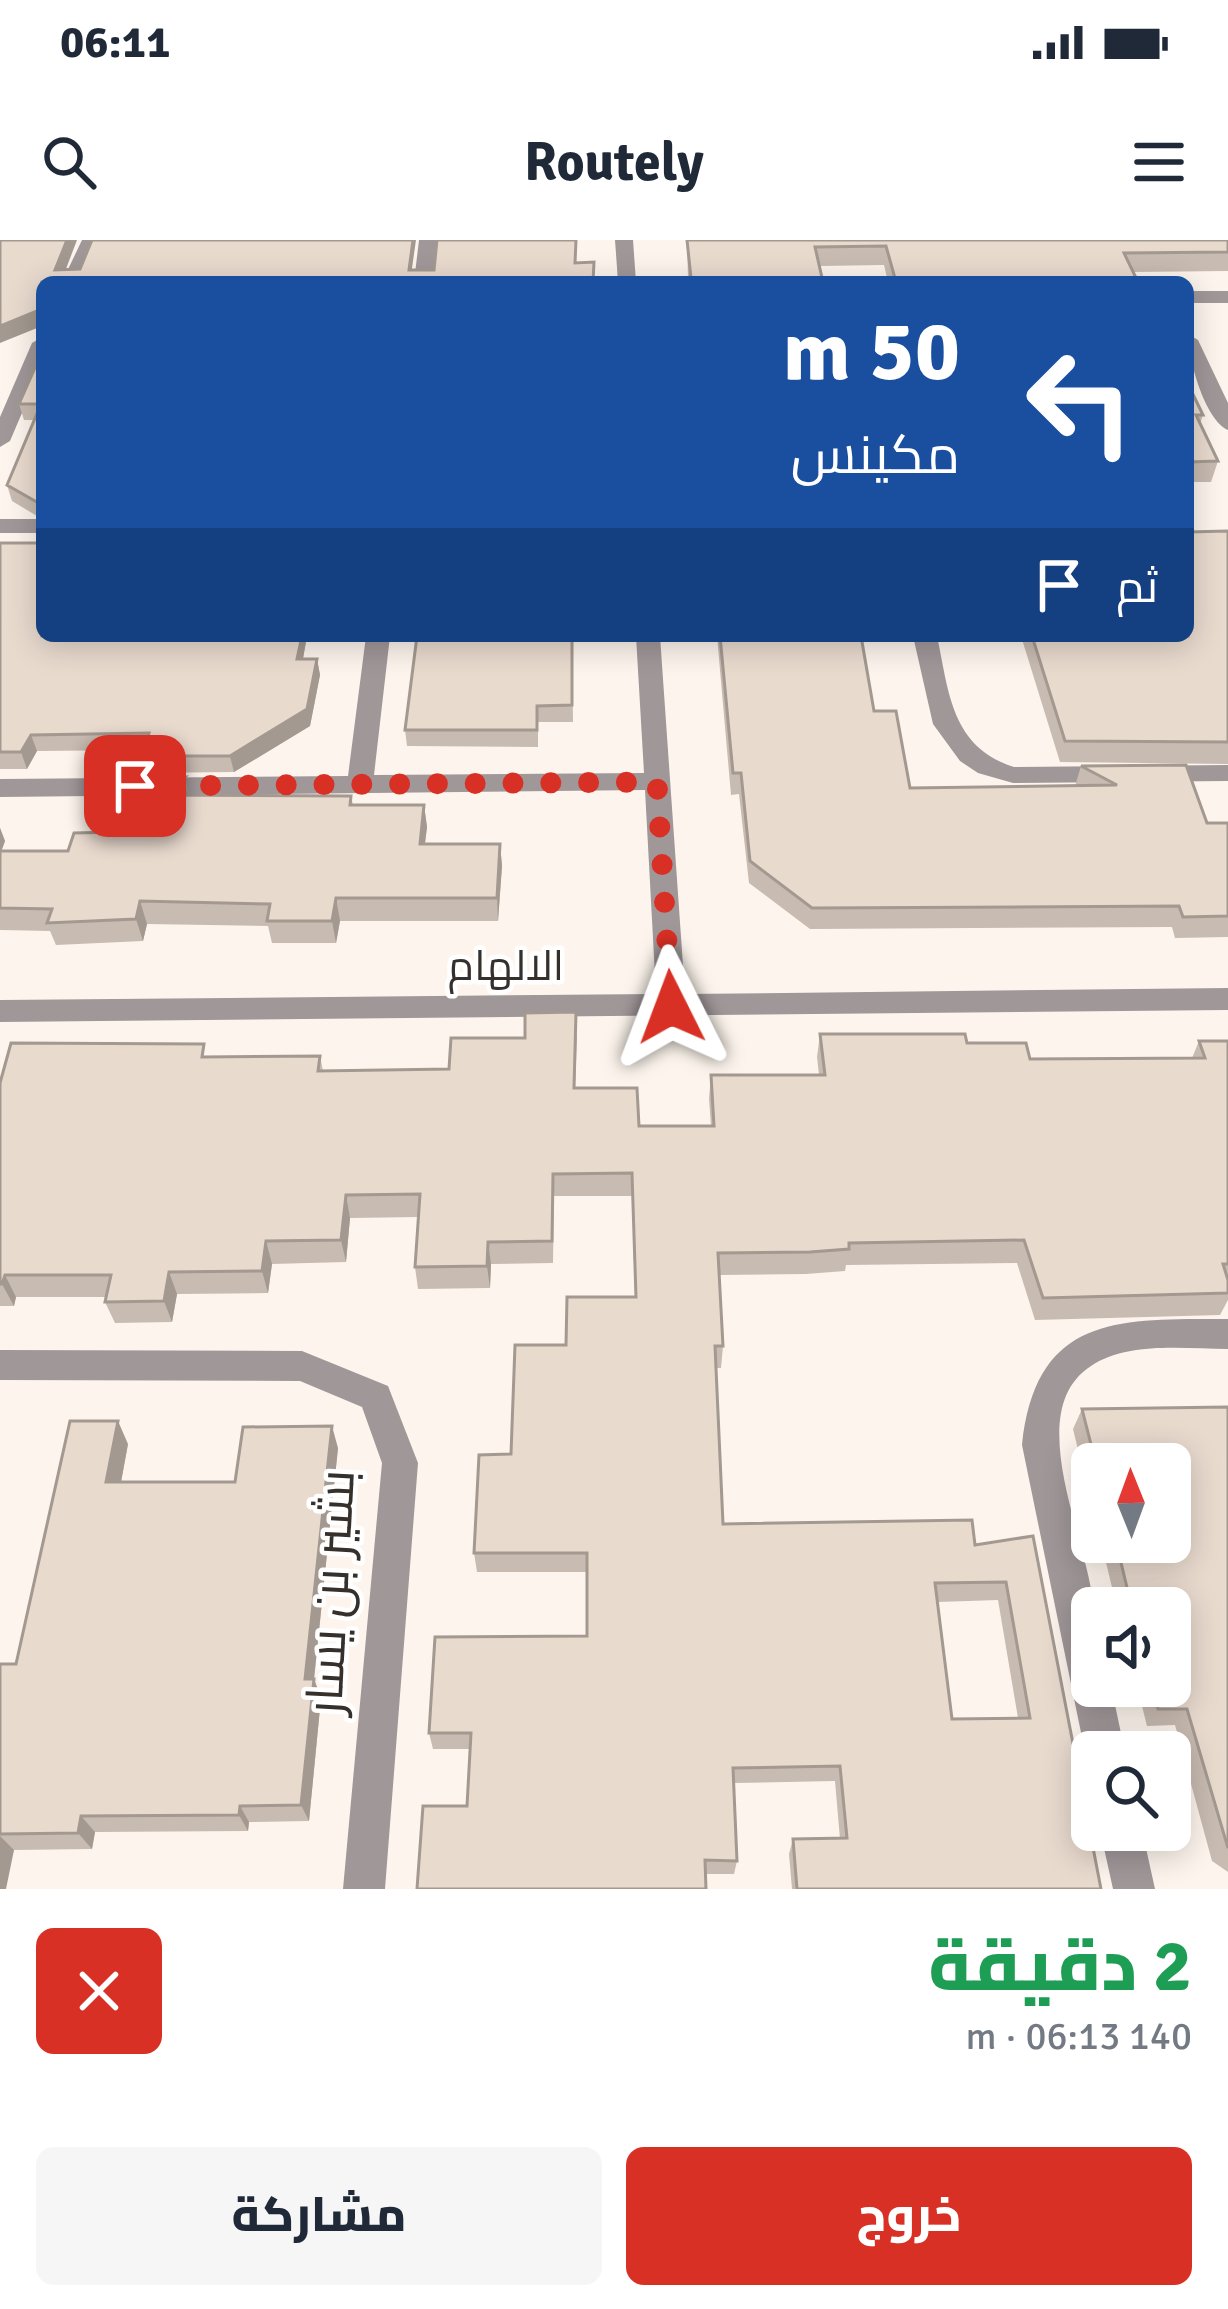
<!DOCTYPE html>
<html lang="ar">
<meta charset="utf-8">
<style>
:root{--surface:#fff;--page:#f6f6f7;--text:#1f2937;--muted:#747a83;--accent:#d93025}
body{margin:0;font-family:Signika,Cairo,sans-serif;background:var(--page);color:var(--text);direction:rtl;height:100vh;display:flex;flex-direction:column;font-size:45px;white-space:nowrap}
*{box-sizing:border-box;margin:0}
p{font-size:39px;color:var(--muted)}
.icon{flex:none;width:66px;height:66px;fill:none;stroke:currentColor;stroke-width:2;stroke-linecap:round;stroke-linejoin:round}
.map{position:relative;height:1649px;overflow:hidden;direction:ltr}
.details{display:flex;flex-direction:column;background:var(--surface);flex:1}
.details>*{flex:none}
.hud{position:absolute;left:36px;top:36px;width:1158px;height:366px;border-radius:18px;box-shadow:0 6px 30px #0003;direction:rtl;background:#1a4fa0;color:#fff;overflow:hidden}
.needle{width:78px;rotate:359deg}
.fabs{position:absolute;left:1071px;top:1203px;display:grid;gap:24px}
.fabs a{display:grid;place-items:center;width:120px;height:120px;border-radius:18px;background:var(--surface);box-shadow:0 6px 30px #0003;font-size:60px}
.pin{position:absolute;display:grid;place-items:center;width:102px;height:102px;color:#fff;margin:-51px;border-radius:24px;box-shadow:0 6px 18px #0006}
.me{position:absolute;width:132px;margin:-66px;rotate:357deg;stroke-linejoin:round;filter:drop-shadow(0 0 9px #0008)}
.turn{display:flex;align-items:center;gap:42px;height:252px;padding:0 36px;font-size:54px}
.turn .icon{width:156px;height:156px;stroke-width:2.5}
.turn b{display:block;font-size:84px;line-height:102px}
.then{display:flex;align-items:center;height:114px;padding:0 36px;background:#0003;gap:24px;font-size:45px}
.round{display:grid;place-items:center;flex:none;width:126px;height:126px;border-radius:18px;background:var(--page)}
.headline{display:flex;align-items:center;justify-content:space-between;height:204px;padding:0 36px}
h1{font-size:72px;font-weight:800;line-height:90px;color:#1e9e55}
.button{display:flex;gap:24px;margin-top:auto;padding:24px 36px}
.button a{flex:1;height:138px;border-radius:18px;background:var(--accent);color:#fff;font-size:48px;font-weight:800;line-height:138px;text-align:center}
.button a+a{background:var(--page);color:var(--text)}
.status{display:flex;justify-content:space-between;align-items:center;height:84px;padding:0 60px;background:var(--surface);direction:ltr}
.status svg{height:33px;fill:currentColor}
header{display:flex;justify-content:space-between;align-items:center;height:156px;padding:0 36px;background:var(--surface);font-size:54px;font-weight:800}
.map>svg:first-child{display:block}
</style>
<div class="status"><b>06:11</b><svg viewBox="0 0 49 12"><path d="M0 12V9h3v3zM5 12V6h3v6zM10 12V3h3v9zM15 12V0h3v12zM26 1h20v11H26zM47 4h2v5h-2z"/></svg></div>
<header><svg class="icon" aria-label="menu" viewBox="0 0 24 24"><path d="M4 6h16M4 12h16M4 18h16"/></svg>Routely<svg class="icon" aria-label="search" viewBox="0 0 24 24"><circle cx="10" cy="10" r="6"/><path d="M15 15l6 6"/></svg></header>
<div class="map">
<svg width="1228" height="1649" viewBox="0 0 1228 1649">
<rect width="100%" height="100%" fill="#fdf5ed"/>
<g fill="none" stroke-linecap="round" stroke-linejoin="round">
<path fill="#a09799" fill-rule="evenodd" d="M82 0H100L80 42H62Z
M419 0H437L432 42H414Z
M615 0H633L636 42H618Z
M1188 51H1228V63H1188Z
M1188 94 1198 100 1228 163V190C1205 180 1188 119 1188 94Z
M42 97V126L10 201 0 207V177L32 103Z
M0 279H42V293H0Z
M366 396H390L374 535 644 533 636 396H660L685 754 1228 748V770L0 782V760L656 754 645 550 0 557V539L348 536Z
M913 396H937C949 452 951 507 1014 527L1228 525V541L1013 543 978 533 960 521 933 484Z
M1228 1079V1109C1185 1109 1128 1101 1091 1126 1021 1171 1088 1299 1093 1364 1095 1387 1092 1419 1092 1446H1111L1125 1512H1092V1527L1085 1512 1022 1205C1036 1074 1119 1079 1228 1079Z
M0 1110 302 1111 388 1146 418 1223 385 1649H343L382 1223 362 1167 300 1141 0 1140Z
M1100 1590H1142L1155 1649H1113Z"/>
</g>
<path fill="#c8bbb1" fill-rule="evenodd" d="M687 0H1228V31L1133 32 1138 42H888L884 25 820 26 688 38Z
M42 112V279L12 261 7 245 34 180H24L19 164Z
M1188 144 1203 175 1200 184 1218 221 1211 242H1188Z
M1228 291V524L1060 522 1021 396H1188Z
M0 303 42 396H307L303 419H317L320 435 310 486 234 532 147 533 142 516 144 510 37 511 27 529H0Z
M572 396 573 482H538V507L407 506 405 490Z
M717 396H861L874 471 910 548 1075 546 1081 526 1207 583H1228V697L1175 698 1172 687 810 689 749 643 739 554 731 555Z
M184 537 189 555 351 556 353 565H424L427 587 425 604H500L502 626 498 681H340L336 703H272L268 686 147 684 143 701 56 705 50 691 0 690V588L5 601 1 611H68L117 592Z
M820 794 967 803 1030 819 1192 818 1199 801H1228V1060L1220 1075 1035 1080 1017 1023 846 1025 845 1031 806 1034 719 1035 723 1106 721 1128H716L723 1284 975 1305 1033 1296 1101 1649H792L789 1614 793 1599H840L835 1541 733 1543 737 1621 734 1634H705L467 1566 470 1509H433L429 1493 587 1396V1332H477L474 1313 511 1214 566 1105 635 1057 632 956H554L553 1023 491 1024 490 1048 418 1049 415 1027 418 977 350 978 346 1022 272 1024 268 1053 177 1054 172 1082 115 1083 105 1062 106 1057H16L14 1066H0V843L208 817 320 816 323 831 449 829 525 798 577 796 575 848 639 886H711L709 859 711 835H819L817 817ZM998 1360 1018 1478 952 1479 938 1362Z
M1228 1167V1632L1212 1621 1175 1485 1147 1486 1137 1446H1170V1368H1117L1101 1302H1170V1224H1092V1267L1073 1189 1082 1169Z
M128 1204 121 1242H235L338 1208 314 1439 321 1458 309 1581 249 1582 248 1591 95 1592 92 1609 14 1610 0 1649V1424H16Z"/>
<path fill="#a39990" d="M67 0H77L61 42 55 30Z
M413 0H416L410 42 409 30Z
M42 69V86L0 103V86Z
M302 396H307L300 435 297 419Z
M317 419 320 435 310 486 234 532 230 516Z
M31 495 37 511 27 529 21 512Z
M184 537 190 559 155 555Z
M424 565 427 587 422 626 420 604Z
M0 588 5 601 0 615Z
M500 604 502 626 498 681 497 658Z
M336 658 340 681 336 703 332 681Z
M140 661 147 684 143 701 136 679Z
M346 955 350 978 346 1022 341 1000Z
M266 1001 272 1024 268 1053 262 1031Z
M488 1002 491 1024 490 1048 487 1026Z
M169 1032 177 1054 172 1082 164 1061Z
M5 1035 16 1057 14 1066 2 1044Z
M118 1181 128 1204 117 1264 106 1242Z
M332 1186 338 1208 312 1458 305 1439Z
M314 1439 321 1458 309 1581 301 1565Z
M240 1566 249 1582 248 1591 239 1575Z
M81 1576 95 1592 92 1609 78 1593Z
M0 1596 14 1610 6 1649H0Z"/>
<path fill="#e9dace" stroke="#a39990" stroke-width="3" fill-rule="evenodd" d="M0 0H67L55 30 80 29 92 0H413L409 30H434L437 0H576L575 23 594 22 593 42H42V69L0 86Z
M687 0H1228V12L1124 13 1138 42H896L886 6 815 7 823 42H686V38H691Z
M42 112V265L7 245 41 164H19Z
M1188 144 1203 175H1196L1218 221 1188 222Z
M1228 291V502L1065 501 1032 396H1188V292Z
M0 303H42V325L38 335H42V396H302L297 419H317L307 469 230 516H142L149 493 31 495 21 512H0Z
M417 396H572V465L537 466V490H405Z
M720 396H861L874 471H896L910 548 1117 545 1081 526 1186 525 1207 583H1228V676L1183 677 1179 666 812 668 750 621 741 533H733Z
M133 537H184L155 555 351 556 350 565H424L420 604H500L497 658H336L332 681H267L270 664 140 661 136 679 47 683 52 669 0 668V611H68L74 593 117 592Z
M576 772 574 848H637L639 886H714L711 835H825L820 794H965L967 803H1026L1030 819 1205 818 1199 801H1228V1024H1223L1228 1040V1053L1043 1058 1024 1000 849 1003V1009L810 1012 718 1013 723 1106H715L723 1284 972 1280 975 1305 1033 1296 1101 1649H797L793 1599 847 1598 840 1526 733 1528 737 1621 705 1620 706 1649H417L423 1566H467L471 1493H429L435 1397 587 1396V1313H474L479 1215 511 1214 515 1105H566L567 1057H636L632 933 553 934 552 1001 488 1002 487 1026 415 1027 420 954 346 955 341 1000 266 1001 262 1031 169 1032 164 1061 105 1062 111 1035H5L2 1044H0V843L11 803 204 804 202 817 320 816 318 831 449 829 451 798H525V773ZM1006 1342 1030 1478 952 1479 935 1343Z
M1228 1167V1608L1187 1469H1158L1152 1446H1170V1368H1132L1116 1302H1170V1224H1096L1082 1169Z
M70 1181H118L106 1242H235L243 1187 332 1186 305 1439H314L301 1565 240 1566 239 1575 81 1576 78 1593 0 1594V1424H16Z"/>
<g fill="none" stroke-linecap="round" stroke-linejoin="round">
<path stroke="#d93025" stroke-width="21" stroke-dasharray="0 37.8" d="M135 546 657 542 671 767"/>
</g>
<g text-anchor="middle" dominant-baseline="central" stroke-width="9" stroke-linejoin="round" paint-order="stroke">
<g font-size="42" fill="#35302b" stroke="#fff">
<text x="506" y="726">الالهام</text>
</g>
<g font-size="51" fill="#35302b" stroke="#fff">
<text transform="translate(331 1352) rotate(-87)">بشير بن يسار</text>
</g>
</g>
</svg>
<div class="fabs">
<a><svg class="needle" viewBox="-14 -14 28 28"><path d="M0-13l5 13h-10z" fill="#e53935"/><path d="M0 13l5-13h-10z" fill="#747a83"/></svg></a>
<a><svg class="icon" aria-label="sound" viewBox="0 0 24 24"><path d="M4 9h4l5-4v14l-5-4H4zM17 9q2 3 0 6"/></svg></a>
<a><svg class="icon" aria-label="search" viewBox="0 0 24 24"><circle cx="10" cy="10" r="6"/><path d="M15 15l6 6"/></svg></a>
</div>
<div class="pin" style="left:135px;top:546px;background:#d93025"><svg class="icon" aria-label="arrive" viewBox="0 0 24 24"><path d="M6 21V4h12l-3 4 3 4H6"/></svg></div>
<svg class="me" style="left:671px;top:767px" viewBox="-20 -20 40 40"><path d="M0-17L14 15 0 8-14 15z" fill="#d93025" stroke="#fff" stroke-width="4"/></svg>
<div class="hud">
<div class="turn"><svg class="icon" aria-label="left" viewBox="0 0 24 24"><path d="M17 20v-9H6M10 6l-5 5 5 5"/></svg><div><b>50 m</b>مكينس</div></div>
<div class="then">ثم<svg class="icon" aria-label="arrive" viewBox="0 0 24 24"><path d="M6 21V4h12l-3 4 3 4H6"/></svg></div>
</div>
</div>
<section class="details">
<div class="headline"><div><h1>2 دقيقة</h1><p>140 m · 06:13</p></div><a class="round" style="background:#d93025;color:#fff"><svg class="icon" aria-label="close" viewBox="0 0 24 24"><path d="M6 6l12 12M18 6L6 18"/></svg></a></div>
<div class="button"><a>خروج</a><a>مشاركة</a></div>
</section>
